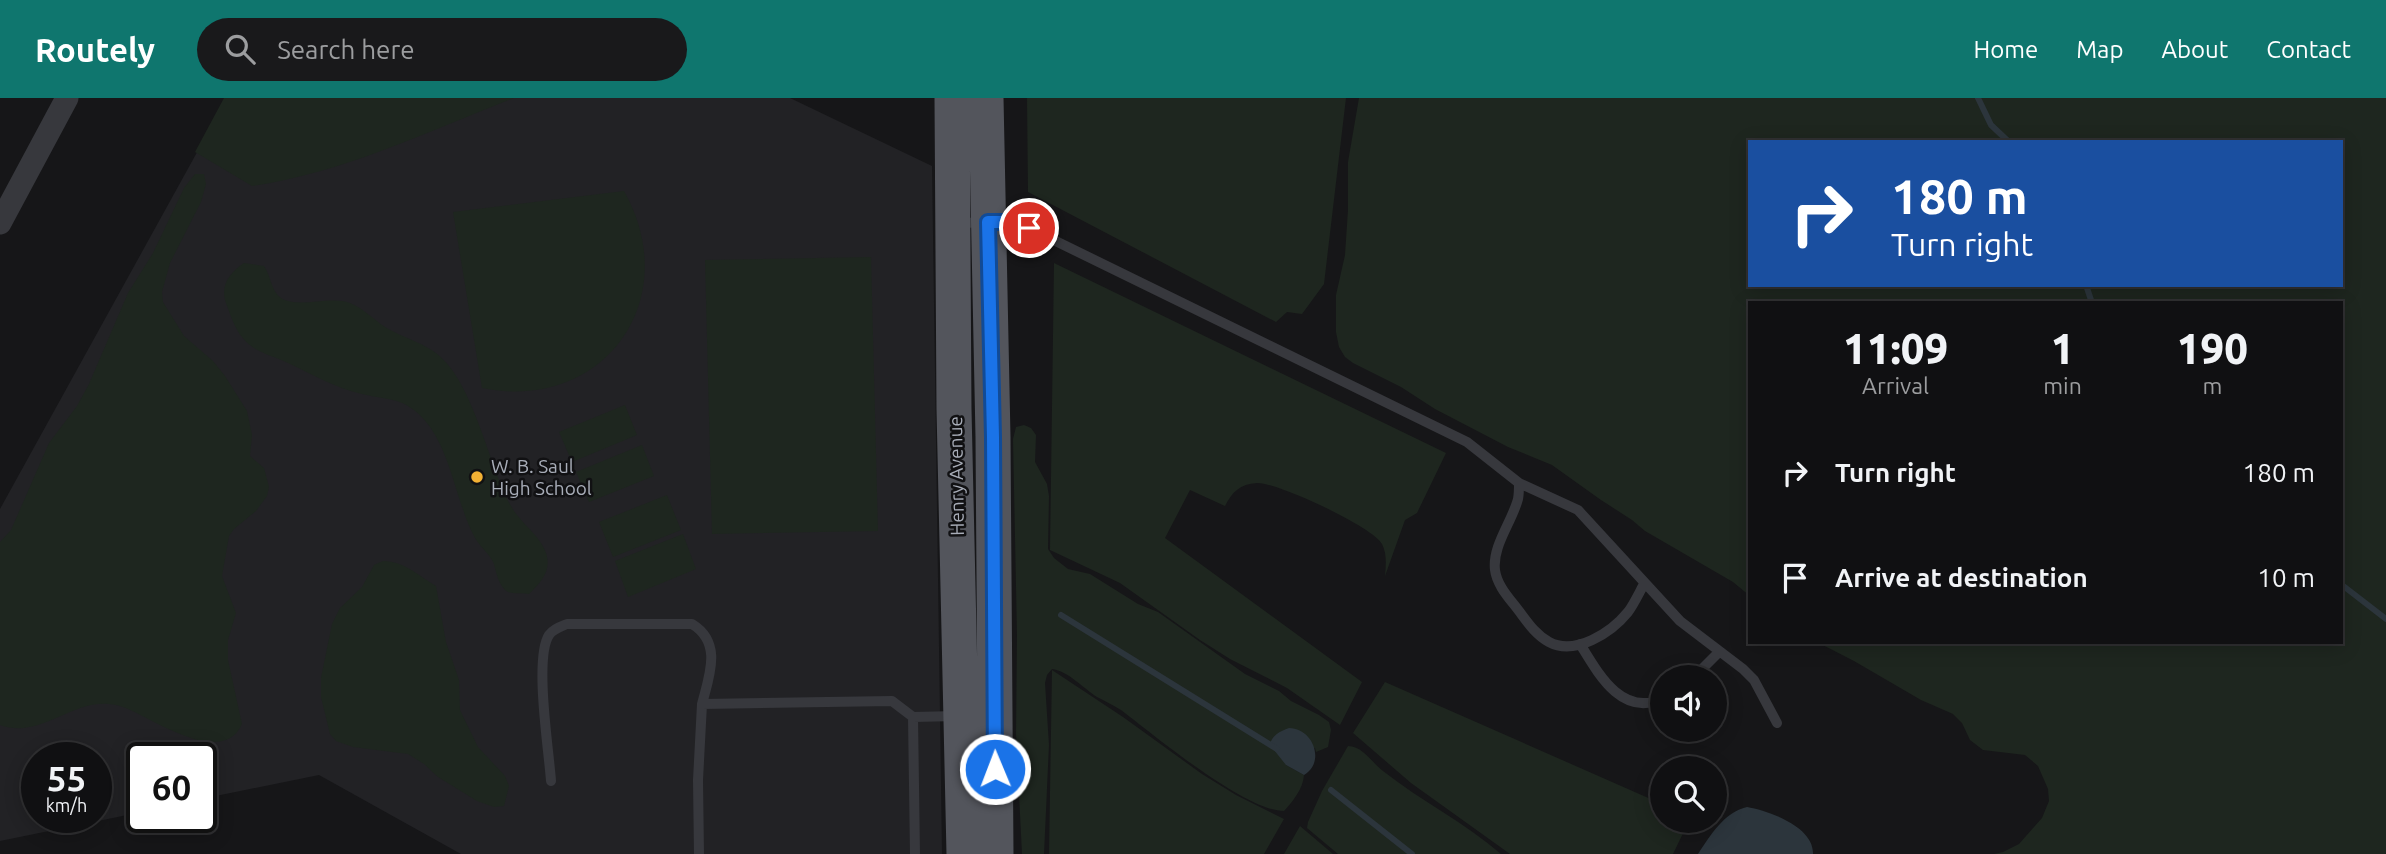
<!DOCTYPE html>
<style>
:root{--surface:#101012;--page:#19191b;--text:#f1f3f6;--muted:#9c9d9f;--line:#303032;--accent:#0f766e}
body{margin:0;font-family:Ubuntu,sans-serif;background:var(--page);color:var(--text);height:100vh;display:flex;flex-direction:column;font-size:26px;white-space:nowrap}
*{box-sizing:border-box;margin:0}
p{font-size:23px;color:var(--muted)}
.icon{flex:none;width:38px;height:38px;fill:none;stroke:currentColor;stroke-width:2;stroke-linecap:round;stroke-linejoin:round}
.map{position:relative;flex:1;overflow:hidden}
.sheet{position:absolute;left:1748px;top:203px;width:595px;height:343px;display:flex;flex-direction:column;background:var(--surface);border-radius:0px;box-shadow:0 4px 18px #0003,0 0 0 2px var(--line)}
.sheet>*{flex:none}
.banner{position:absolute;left:1748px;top:42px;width:595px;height:147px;border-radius:0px;box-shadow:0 4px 18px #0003,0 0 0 2px var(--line);background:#1a4fa0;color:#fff;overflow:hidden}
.tools{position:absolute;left:1650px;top:567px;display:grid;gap:14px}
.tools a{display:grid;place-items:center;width:77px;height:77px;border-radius:50%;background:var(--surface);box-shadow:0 4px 18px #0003,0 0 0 2px var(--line);font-size:35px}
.speed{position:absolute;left:21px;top:644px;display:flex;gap:14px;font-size:35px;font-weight:700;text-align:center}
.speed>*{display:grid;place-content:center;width:91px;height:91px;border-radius:50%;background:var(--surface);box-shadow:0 4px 18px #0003,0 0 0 2px var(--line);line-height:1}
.speed small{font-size:18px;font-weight:400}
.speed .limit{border:4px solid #111;border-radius:10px;background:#fff;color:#111}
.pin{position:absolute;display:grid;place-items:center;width:60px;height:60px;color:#fff;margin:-30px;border:4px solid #fff;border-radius:50%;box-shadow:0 2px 7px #0007}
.me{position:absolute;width:77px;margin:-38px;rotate:359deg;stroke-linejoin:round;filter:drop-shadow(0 0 5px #0008)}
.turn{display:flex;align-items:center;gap:24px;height:147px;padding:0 28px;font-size:32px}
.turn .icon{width:91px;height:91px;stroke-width:2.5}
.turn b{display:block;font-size:49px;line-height:60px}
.eta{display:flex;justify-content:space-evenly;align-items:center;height:119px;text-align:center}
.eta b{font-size:42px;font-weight:800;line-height:49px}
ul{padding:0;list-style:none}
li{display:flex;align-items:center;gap:21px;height:105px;padding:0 28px}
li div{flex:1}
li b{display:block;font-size:26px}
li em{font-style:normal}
header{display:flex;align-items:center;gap:42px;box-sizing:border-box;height:98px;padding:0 35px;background:var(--accent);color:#fff}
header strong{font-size:33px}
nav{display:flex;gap:38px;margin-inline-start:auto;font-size:24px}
.search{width:490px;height:63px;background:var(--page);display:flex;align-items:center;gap:18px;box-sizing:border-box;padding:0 24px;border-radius:38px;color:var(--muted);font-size:26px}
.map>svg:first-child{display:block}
</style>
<header>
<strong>Routely</strong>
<div class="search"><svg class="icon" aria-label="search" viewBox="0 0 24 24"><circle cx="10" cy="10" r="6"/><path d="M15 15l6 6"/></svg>Search here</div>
<nav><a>Home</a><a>Map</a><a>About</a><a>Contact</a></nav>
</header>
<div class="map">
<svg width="2386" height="756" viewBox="0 0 2386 756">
<rect width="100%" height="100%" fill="#161618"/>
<path fill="#222225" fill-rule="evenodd" d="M227 0H790L932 68 942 756H461L319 677 201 701V660H142V714L0 743V411ZM37 660H96V719H37Z"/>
<path fill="#1e261f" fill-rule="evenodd" d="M224 0H514C429 33 343 75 252 88L195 54Z
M1027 0H1346L1324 186 1302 216 1287 214 1276 224 1028 94Z
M1359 0H2386V756H1994L2003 754 2019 746 2042 720 2049 703 2048 691 2038 668 2025 657 1983 652 1970 642 1962 625 1953 616 1921 602 1854 563 1817 544H2342V205H1750V498L1733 484 1645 433 1632 422 1601 402 1552 367 1508 349 1435 311 1401 289 1353 265 1345 259 1339 249 1336 234V197L1345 157 1348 112V64ZM1750 44H2342V187H1750Z
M195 76H204L206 86 201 104 170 165 162 194 163 204 184 238 213 263 225 278 247 313 252 337 250 358 264 370 269 389 267 398 256 413 234 431 229 438 222 478 236 515 228 542V562L242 626C222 671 151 619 123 609 76 593 45 643 0 627V444L11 432 49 345 77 308 89 286 128 195 153 155 184 90Z
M624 93C685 201 604 315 482 290L453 114Z
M871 159 878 433 712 436 705 162Z
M244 165 264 168C271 178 271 193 281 200 299 211 330 197 350 205 363 210 373 221 385 229 400 238 418 243 433 253 473 279 488 367 511 408 520 425 540 437 546 455 552 473 541 484 529 496 523 495 514 496 508 494 499 489 496 474 494 466 490 456 480 449 475 440 453 400 450 333 408 308 395 300 377 300 362 296 333 289 314 277 288 265 272 257 254 255 242 239 235 231 230 216 226 205 220 188 229 175 244 165Z
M1054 165 1446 355 1417 415 1405 422 1385 478C1386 467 1387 456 1382 446 1373 429 1277 384 1257 385 1240 386 1232 394 1225 408L1190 392 1165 440 1362 584 1340 627 1287 590 1230 561 1200 542 1120 485 1050 452Z
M625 307 637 337 572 364 559 334Z
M1024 327 1031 330 1036 337 1035 364 1047 386 1049 398 1048 451 1054 460 1068 471 1090 476 1138 506 1158 514 1245 576 1279 593 1291 603 1319 617 1329 624 1331 632 1328 649 1316 654 1315 650 1286 667 1304 677C1303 691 1293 703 1284 713 1245 713 1154 637 1121 612 1113 607 1105 603 1097 599 1083 590 1068 573 1052 571L1047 577 1045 585 1049 647 1044 756H1022L1016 636 1017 537 1013 341 1016 329Z
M642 347 654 378 589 404 576 374Z
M667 397 681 432 613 459 599 424Z
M683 436 696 471 628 499 615 463Z
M383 463C404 463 419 478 436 488L446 544 459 582 460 612 478 649 505 678 509 688 504 708 494 709 477 703 438 679 424 666 408 656 353 649 336 643 330 636 321 599V580L332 526 340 510 362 489 374 467Z
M1052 572 1123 619 1202 676 1236 697 1284 721 1264 756H1049Z
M1385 584 1662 706V723H1689L1673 756H1510L1411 685 1353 635Z
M1348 648C1363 648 1372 665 1383 673 1421 703 1464 724 1501 756H1338L1307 730 1308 724 1322 693Z
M1300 728 1333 756H1284Z"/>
<path fill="#2c353c" d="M1289 630C1313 630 1326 664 1304 677L1286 667 1270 647C1271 638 1280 633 1289 630Z
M1747 709C1770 713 1814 729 1813 756H1698C1710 738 1724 714 1747 709Z"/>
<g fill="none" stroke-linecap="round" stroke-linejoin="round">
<path stroke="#2c353c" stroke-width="6" d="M1978 0 1991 27 2009 44
M2086 187 2092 205
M2342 487 2386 521
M1061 517 1277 651
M1331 692 1412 756"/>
<path stroke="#37383d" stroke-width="10" d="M956 125 1004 124 1029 130 1467 344 1519 385 1578 412 1680 523 1743 571 1754 582 1777 625
M1519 385C1519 390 1519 396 1518 401 1512 424 1492 448 1495 472 1497 488 1510 501 1519 513 1528 525 1536 537 1549 544 1575 558 1611 535 1628 514 1634 506 1639 495 1644 486
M1580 546C1598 575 1621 619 1662 601
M1694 579 1719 554
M551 683C549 653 534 560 549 537 553 531 560 529 567 526H692C723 545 709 578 702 606L892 603 913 619
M699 756 698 682 702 606
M915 756 913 619 957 618"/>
<path stroke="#37383d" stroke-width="23" d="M0 125 67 0"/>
<path stroke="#53555c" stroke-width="35" d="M952 0 954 311 964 756
M986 0 993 339 996 756"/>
</g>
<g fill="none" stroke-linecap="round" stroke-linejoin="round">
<g stroke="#114b97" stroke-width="18">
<path id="route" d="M995 671 993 339 988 124H1004L1029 130"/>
</g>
<use href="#route" stroke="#1a73e8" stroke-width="12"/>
</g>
<circle fill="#f2b134" stroke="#111113" stroke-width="2.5" cx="477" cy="379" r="7"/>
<g text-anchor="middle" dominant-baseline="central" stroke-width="5" stroke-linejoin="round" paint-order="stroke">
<g font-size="19" fill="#a8adb8" stroke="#111113" text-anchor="start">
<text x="491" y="368">W. B. Saul<tspan x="491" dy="22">High School</tspan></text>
</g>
<g font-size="19" fill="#a8adb8" stroke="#111113">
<text transform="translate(956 378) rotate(-91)">Henry Avenue</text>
</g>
</g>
</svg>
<div class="tools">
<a><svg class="icon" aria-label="sound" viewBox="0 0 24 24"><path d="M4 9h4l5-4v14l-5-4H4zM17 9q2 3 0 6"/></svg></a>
<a><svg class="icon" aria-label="search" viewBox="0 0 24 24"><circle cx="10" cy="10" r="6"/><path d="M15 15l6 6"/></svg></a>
</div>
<div class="speed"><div>55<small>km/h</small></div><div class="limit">60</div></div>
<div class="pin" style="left:1029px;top:130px;background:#d93025"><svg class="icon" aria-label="arrive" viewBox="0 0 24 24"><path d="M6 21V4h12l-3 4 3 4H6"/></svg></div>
<svg class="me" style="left:995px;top:671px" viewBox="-20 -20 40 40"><circle r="17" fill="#1a73e8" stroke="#fff" stroke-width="3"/><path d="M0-11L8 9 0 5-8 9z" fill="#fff"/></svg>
<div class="banner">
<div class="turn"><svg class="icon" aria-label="right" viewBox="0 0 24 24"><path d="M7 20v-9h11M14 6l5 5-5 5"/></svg><div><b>180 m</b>Turn right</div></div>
</div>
<section class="sheet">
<div class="eta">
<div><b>11:09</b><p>Arrival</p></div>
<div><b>1</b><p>min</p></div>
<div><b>190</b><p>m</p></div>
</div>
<ul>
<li><svg class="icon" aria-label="right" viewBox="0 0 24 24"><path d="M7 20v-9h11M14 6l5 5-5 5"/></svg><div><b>Turn right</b></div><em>180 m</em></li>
<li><svg class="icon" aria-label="arrive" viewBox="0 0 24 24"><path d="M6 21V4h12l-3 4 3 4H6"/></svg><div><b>Arrive at destination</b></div><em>10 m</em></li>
</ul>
</section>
</div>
